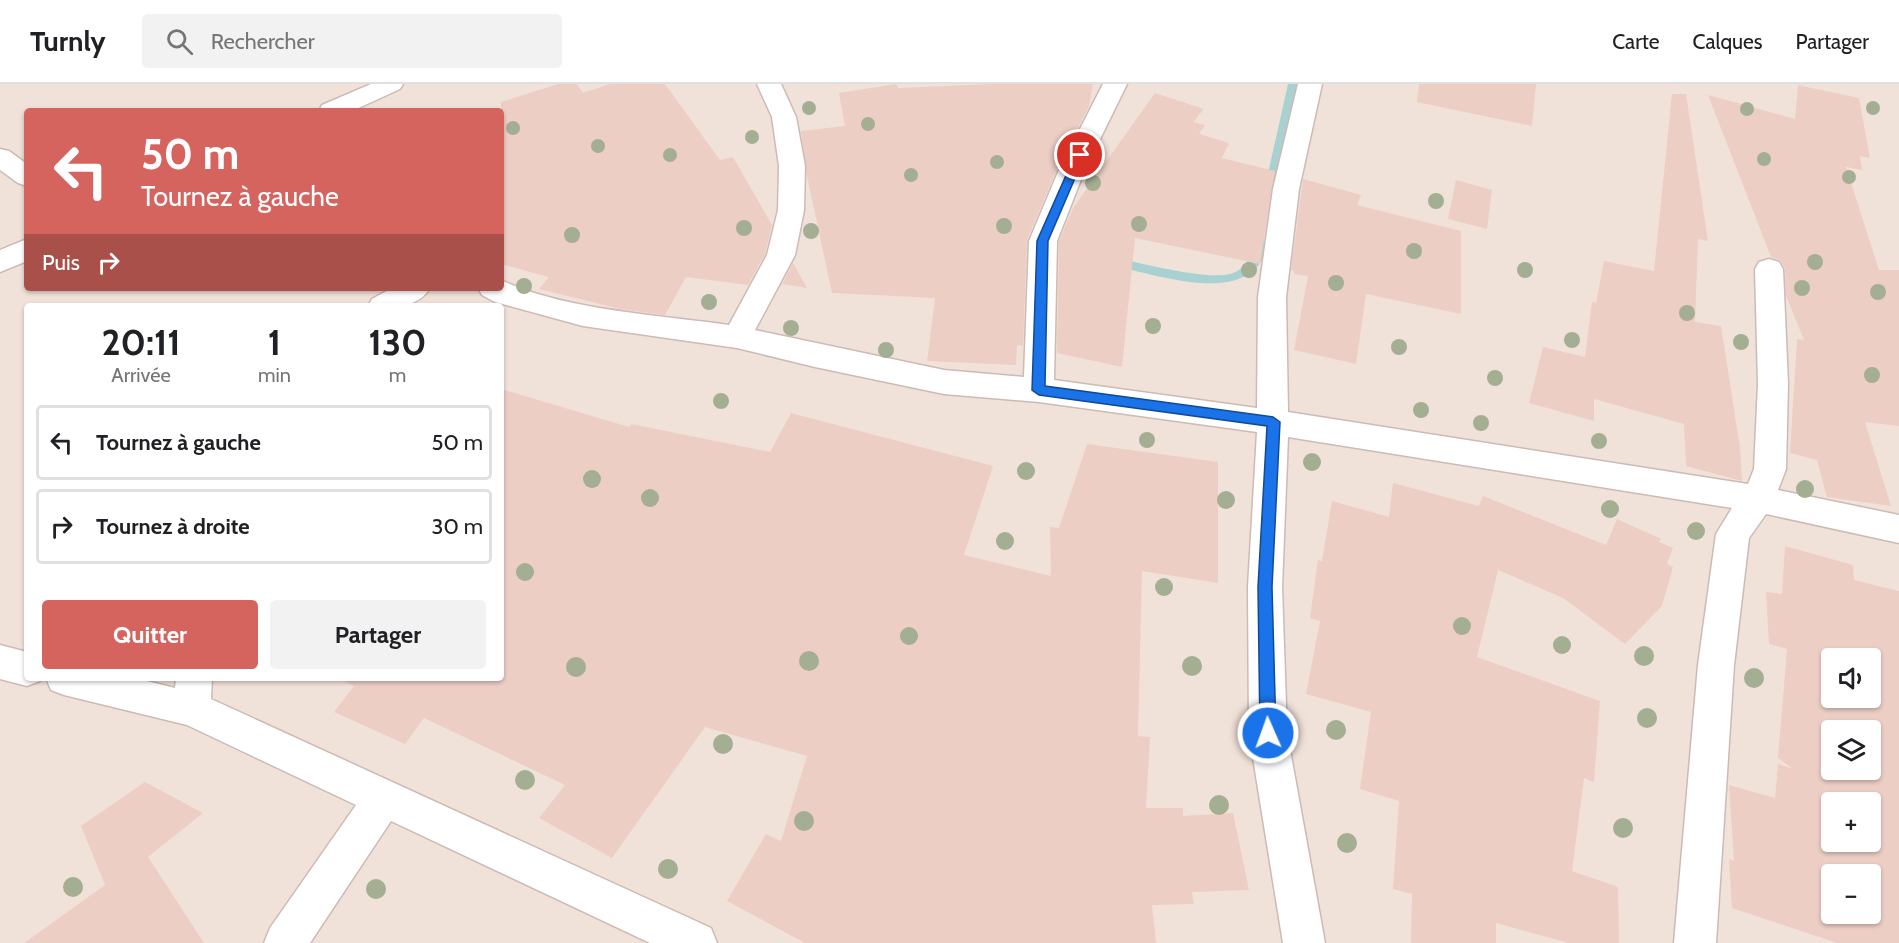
<!DOCTYPE html>
<html lang="fr">
<meta charset="utf-8">
<style>
:root{--surface:#fff;--page:#f2f2f2;--text:#202124;--muted:#757577;--line:#e0e0e0;--accent:#d5645e}
body{margin:0;font-family:Cabin,sans-serif;background:var(--page);color:var(--text);height:100vh;display:flex;flex-direction:column;font-size:22px;white-space:nowrap}
*{box-sizing:border-box;margin:0}
p{font-size:20px;color:var(--muted)}
.icon{flex:none;width:33px;height:33px;fill:none;stroke:currentColor;stroke-width:2;stroke-linecap:round;stroke-linejoin:round}
.map{position:relative;flex:1;overflow:hidden}
.drawer{position:absolute;left:24px;top:219px;width:480px;height:378px;display:flex;flex-direction:column;background:var(--surface);border-radius:6px;box-shadow:0 2px 4px #0004}
.drawer>*{flex:none}
.top-card{position:absolute;left:24px;top:24px;width:480px;height:183px;border-radius:6px;box-shadow:0 2px 4px #0004;background:#d5645e;color:#fff;overflow:hidden}
.buttons{position:absolute;left:1821px;top:564px;display:grid;gap:12px}
.buttons a{display:grid;place-items:center;width:60px;height:60px;border-radius:6px;background:var(--surface);box-shadow:0 2px 4px #0004;font-size:30px}
.pin{position:absolute;display:grid;place-items:center;width:51px;height:51px;color:#fff;margin:-26px;border:3px solid #fff;border-radius:50%;box-shadow:0 2px 6px #0007}
.me{position:absolute;width:66px;margin:-33px;rotate:358deg;stroke-linejoin:round;filter:drop-shadow(0 0 4px #0008)}
.turn{display:flex;align-items:center;gap:21px;height:126px;padding:0 18px;font-size:27px}
.turn .icon{width:78px;height:78px;stroke-width:2.5}
.turn b{display:block;font-size:42px;line-height:51px}
.then{display:flex;align-items:center;height:57px;padding:0 18px;background:#0003;gap:12px;font-size:22px}
.eta{display:flex;justify-content:space-evenly;align-items:center;height:102px;text-align:center}
.eta b{font-size:36px;font-weight:800;line-height:42px}
.primary-button{display:flex;gap:12px;margin-top:auto;padding:12px 18px}
.primary-button a{flex:1;height:69px;border-radius:6px;background:var(--accent);color:#fff;font-size:24px;font-weight:800;line-height:69px;text-align:center}
.primary-button a+a{background:var(--page);color:var(--text)}
ul{padding:0;list-style:none}
li{display:flex;align-items:center;gap:18px;height:75px;margin:0 12px 9px;padding:0 6px;border:3px solid var(--line);border-radius:6px}
li div{flex:1}
li b{display:block;font-size:22px}
li em{font-style:normal}
header{display:flex;align-items:center;gap:36px;box-sizing:border-box;height:84px;padding:0 30px;background:var(--surface);border-bottom:2px solid var(--line)}
header strong{font-size:28px}
nav{display:flex;gap:33px;margin-inline-start:auto;font-size:21px}
.search{width:420px;height:54px;background:var(--page);display:flex;align-items:center;gap:15px;box-sizing:border-box;padding:0 21px;border-radius:6px;color:var(--muted);font-size:22px}
.map>svg:first-child{display:block}
</style>
<header>
<strong>Turnly</strong>
<div class="search"><svg class="icon" aria-label="search" viewBox="0 0 24 24"><circle cx="10" cy="10" r="6"/><path d="M15 15l6 6"/></svg>Rechercher</div>
<nav><a>Carte</a><a>Calques</a><a>Partager</a></nav>
</header>
<div class="map">
<svg width="1899" height="859" viewBox="0 0 1899 859">
<rect width="100%" height="100%" fill="#faf1ea"/>
<path fill="#f1e2d9" fill-rule="evenodd" d="M0 0H1899V859H0ZM27 27H501V204H27ZM27 222H501V594H27ZM1832 574H1870V614H1832ZM1832 646H1870V686H1832ZM1832 718H1870V758H1832ZM1832 790H1870V830H1832Z"/>
<g fill="none" stroke-linecap="round" stroke-linejoin="round">
<path fill="#a8d2d1" fill-rule="evenodd" d="M1288 0H1298L1276 107 1270 111 1264 107Z
M1262 156 1268 160C1254 226 1159 191 1114 182L1108 178 1114 174C1140 178 1210 198 1233 189 1248 183 1251 170 1258 157Z"/>
</g>
<path fill="#eccec5" fill-rule="evenodd" d="M558 0H577L583 9 610 0H665L720 76 733 73 772 141 765 170 748 201 686 193 665 231 620 225 539 205 549 193 501 180V18Z
M896 0 898 4 992 0H1093L1089 22 1056 87 1027 156 1023 262 1017 261 1016 281 927 277 935 214 832 209 807 92 801 47 845 42 839 9Z
M1419 0H1536L1532 42 1417 18Z
M1798 1 1859 14 1870 74 1860 72 1862 86 1846 83 1879 186H1899V342L1865 338 1891 422 1827 413 1817 376 1790 369 1797 255 1804 256 1786 212 1785 184 1780 176 1771 173 1708 11 1795 35Z
M1155 9 1204 25 1193 38 1205 41 1199 50 1229 59 1222 74 1275 87 1260 180 1135 154 1122 283 1057 269 1059 157 1073 124Z
M1672 10H1686L1708 157 1698 155 1695 238 1721 242 1740 364 1742 397 1686 382 1684 340 1594 315V337L1529 319 1543 263 1585 273 1592 218 1596 219 1604 177 1654 187Z
M1303 95 1361 111 1357 121 1461 147V230L1366 210 1356 280 1294 266 1308 192 1294 190V187L1291 186Z
M1456 96 1492 106 1487 145 1448 135Z
M793 179 807 204 783 200 779 206Z
M501 305 629 343 631 340 770 368 791 329 993 382 964 471 1051 492 1050 443 1059 444 1087 360 1218 378V499L1142 487 1138 652 1150 653 1146 724H1183V732L1233 729 1249 806 1192 808 1194 820 1152 821 1156 859H805L727 817 766 750 781 757 807 672 705 643 612 774 539 734 565 701 424 634 405 660 334 628 354 602 338 594H501Z
M1393 399 1479 422 1483 412 1606 461 1617 435 1661 455 1659 458 1673 464 1667 480 1673 483 1662 522 1625 560 1563 514 1498 486 1477 573 1600 617 1594 698 1584 694 1572 787 1618 803 1619 859H1569L1496 839V859H1411L1412 810 1393 805 1399 717 1360 705 1371 628 1306 610 1320 537 1310 534 1318 476 1322 477 1332 417 1389 433Z
M1785 462 1853 481 1854 496 1899 507V859H1837L1732 824 1729 775 1734 777 1729 701 1775 714 1778 680 1793 685 1778 674 1787 565 1769 560 1766 508 1782 510ZM1832 574H1870V614H1832ZM1832 646H1870V686H1832ZM1832 718H1870V758H1832ZM1832 790H1870V830H1832Z
M145 698 203 729 148 773 204 859H24L105 801 81 742Z"/>
<g fill="none" stroke-linecap="round" stroke-linejoin="round">
<g stroke="#cdbab4" stroke-width="3">
<path id="minor" d="M371 0H403L400 5 352 27H319L322 21Z
M757 0H781L796 33 805 82 804 126 795 171 755 246 944 286 1024 293 1029 157 1058 88 1103 0H1127L1084 88 1057 157 1054 296 1257 324 1258 213 1273 105 1298 0H1322L1299 105 1286 213 1288 328 1748 400 1754 385 1758 300 1755 185 1759 178 1769 175 1779 178 1783 185 1788 300 1786 385 1778 406 1899 431V459L1766 430 1749 454 1734 581 1716 859H1674L1698 581 1716 450 1732 424 1288 353 1282 503 1287 649 1325 859H1283L1249 649 1248 503 1257 348 1039 318 944 310 815 283 737 264 583 242 495 218 482 211 478 204H501V196C563 226 660 231 729 241L767 171 778 126 779 82 772 33Z
M0 65 9 67 27 80V102L18 99 0 86Z
M27 155V177L0 188V166Z
M392 204H430C417 226 390 222 368 222L372 215Z
M0 561 27 568V594H41L40 597 27 602 0 595Z
M46 594H135L175 604 176 594H212L211 615 711 844 717 859H650L391 737 310 859H264L270 844 356 721 187 641 64 611 51 606Z"/>
</g>
<use href="#minor" fill="#fff" fill-rule="evenodd"/>
</g>
<g fill="#a4ae92">
<circle cx="809" cy="24" r="7"/>
<circle cx="1873" cy="24" r="7"/>
<circle cx="1747" cy="25" r="7"/>
<circle cx="868" cy="40" r="7"/>
<circle cx="513" cy="44" r="7"/>
<circle cx="752" cy="53" r="7"/>
<circle cx="598" cy="62" r="7"/>
<circle cx="670" cy="71" r="7"/>
<circle cx="1764" cy="75" r="7"/>
<circle cx="997" cy="78" r="7"/>
<circle cx="911" cy="91" r="7"/>
<circle cx="1849" cy="93" r="7"/>
<circle cx="1093" cy="99" r="8"/>
<circle cx="1436" cy="117" r="8"/>
<circle cx="1139" cy="140" r="8"/>
<circle cx="1004" cy="142" r="8"/>
<circle cx="744" cy="144" r="8"/>
<circle cx="811" cy="147" r="8"/>
<circle cx="572" cy="151" r="8"/>
<circle cx="1414" cy="167" r="8"/>
<circle cx="1815" cy="178" r="8"/>
<circle cx="1249" cy="186" r="8"/>
<circle cx="1525" cy="186" r="8"/>
<circle cx="1336" cy="199" r="8"/>
<circle cx="524" cy="202" r="8"/>
<circle cx="1802" cy="204" r="8"/>
<circle cx="1878" cy="208" r="8"/>
<circle cx="709" cy="218" r="8"/>
<circle cx="1687" cy="229" r="8"/>
<circle cx="1153" cy="242" r="8"/>
<circle cx="791" cy="244" r="8"/>
<circle cx="1572" cy="256" r="8"/>
<circle cx="1741" cy="258" r="8"/>
<circle cx="1399" cy="263" r="8"/>
<circle cx="886" cy="266" r="8"/>
<circle cx="1872" cy="291" r="8"/>
<circle cx="1495" cy="294" r="8"/>
<circle cx="721" cy="317" r="8"/>
<circle cx="1421" cy="326" r="8"/>
<circle cx="1481" cy="339" r="8"/>
<circle cx="1147" cy="356" r="8"/>
<circle cx="1599" cy="357" r="8"/>
<circle cx="1312" cy="378" r="9"/>
<circle cx="1026" cy="387" r="9"/>
<circle cx="592" cy="395" r="9"/>
<circle cx="1805" cy="405" r="9"/>
<circle cx="650" cy="414" r="9"/>
<circle cx="1226" cy="416" r="9"/>
<circle cx="1610" cy="425" r="9"/>
<circle cx="1696" cy="447" r="9"/>
<circle cx="1005" cy="457" r="9"/>
<circle cx="525" cy="488" r="9"/>
<circle cx="1164" cy="503" r="9"/>
<circle cx="1462" cy="542" r="9"/>
<circle cx="909" cy="552" r="9"/>
<circle cx="1562" cy="561" r="9"/>
<circle cx="1644" cy="572" r="10"/>
<circle cx="809" cy="577" r="10"/>
<circle cx="1192" cy="582" r="10"/>
<circle cx="576" cy="583" r="10"/>
<circle cx="1754" cy="594" r="10"/>
<circle cx="1647" cy="634" r="10"/>
<circle cx="1336" cy="646" r="10"/>
<circle cx="723" cy="660" r="10"/>
<circle cx="525" cy="696" r="10"/>
<circle cx="1219" cy="721" r="10"/>
<circle cx="804" cy="737" r="10"/>
<circle cx="1623" cy="744" r="10"/>
<circle cx="1347" cy="759" r="10"/>
<circle cx="668" cy="785" r="10"/>
<circle cx="73" cy="803" r="10"/>
<circle cx="376" cy="805" r="10"/>
</g>
<path fill="#1a73e8" stroke="#114b97" stroke-width="1.5" d="M1080 67 1085 71 1048 157 1045 302 1273 333 1280 338 1272 503 1276 649 1273 654 1268 656 1262 654 1260 649 1258 503 1267 342 1039 311 1032 306 1037 157 1075 71Z"/>
</svg>
<div class="buttons">
<a><svg class="icon" aria-label="sound" viewBox="0 0 24 24"><path d="M4 9h4l5-4v14l-5-4H4zM17 9q2 3 0 6"/></svg></a>
<a><svg class="icon" aria-label="layers" viewBox="0 0 24 24"><path d="M12 4l9 5-9 5-9-5zM3 14l9 5 9-5"/></svg></a>
<a>+</a>
<a>−</a>
</div>
<div class="pin" style="left:1080px;top:71px;background:#d93025"><svg class="icon" aria-label="arrive" viewBox="0 0 24 24"><path d="M6 21V4h12l-3 4 3 4H6"/></svg></div>
<svg class="me" style="left:1268px;top:649px" viewBox="-20 -20 40 40"><circle r="17" fill="#1a73e8" stroke="#fff" stroke-width="3"/><path d="M0-11L8 9 0 5-8 9z" fill="#fff"/></svg>
<div class="top-card">
<div class="turn"><svg class="icon" aria-label="left" viewBox="0 0 24 24"><path d="M17 20v-9H6M10 6l-5 5 5 5"/></svg><div><b>50 m</b>Tournez à gauche</div></div>
<div class="then">Puis<svg class="icon" aria-label="right" viewBox="0 0 24 24"><path d="M7 20v-9h11M14 6l5 5-5 5"/></svg></div>
</div>
<section class="drawer">
<div class="eta">
<div><b>20:11</b><p>Arrivée</p></div>
<div><b>1</b><p>min</p></div>
<div><b>130</b><p>m</p></div>
</div>
<ul>
<li><svg class="icon" aria-label="left" viewBox="0 0 24 24"><path d="M17 20v-9H6M10 6l-5 5 5 5"/></svg><div><b>Tournez à gauche</b></div><em>50 m</em></li>
<li><svg class="icon" aria-label="right" viewBox="0 0 24 24"><path d="M7 20v-9h11M14 6l5 5-5 5"/></svg><div><b>Tournez à droite</b></div><em>30 m</em></li>
</ul>
<div class="primary-button"><a>Quitter</a><a>Partager</a></div>
</section>
</div>
